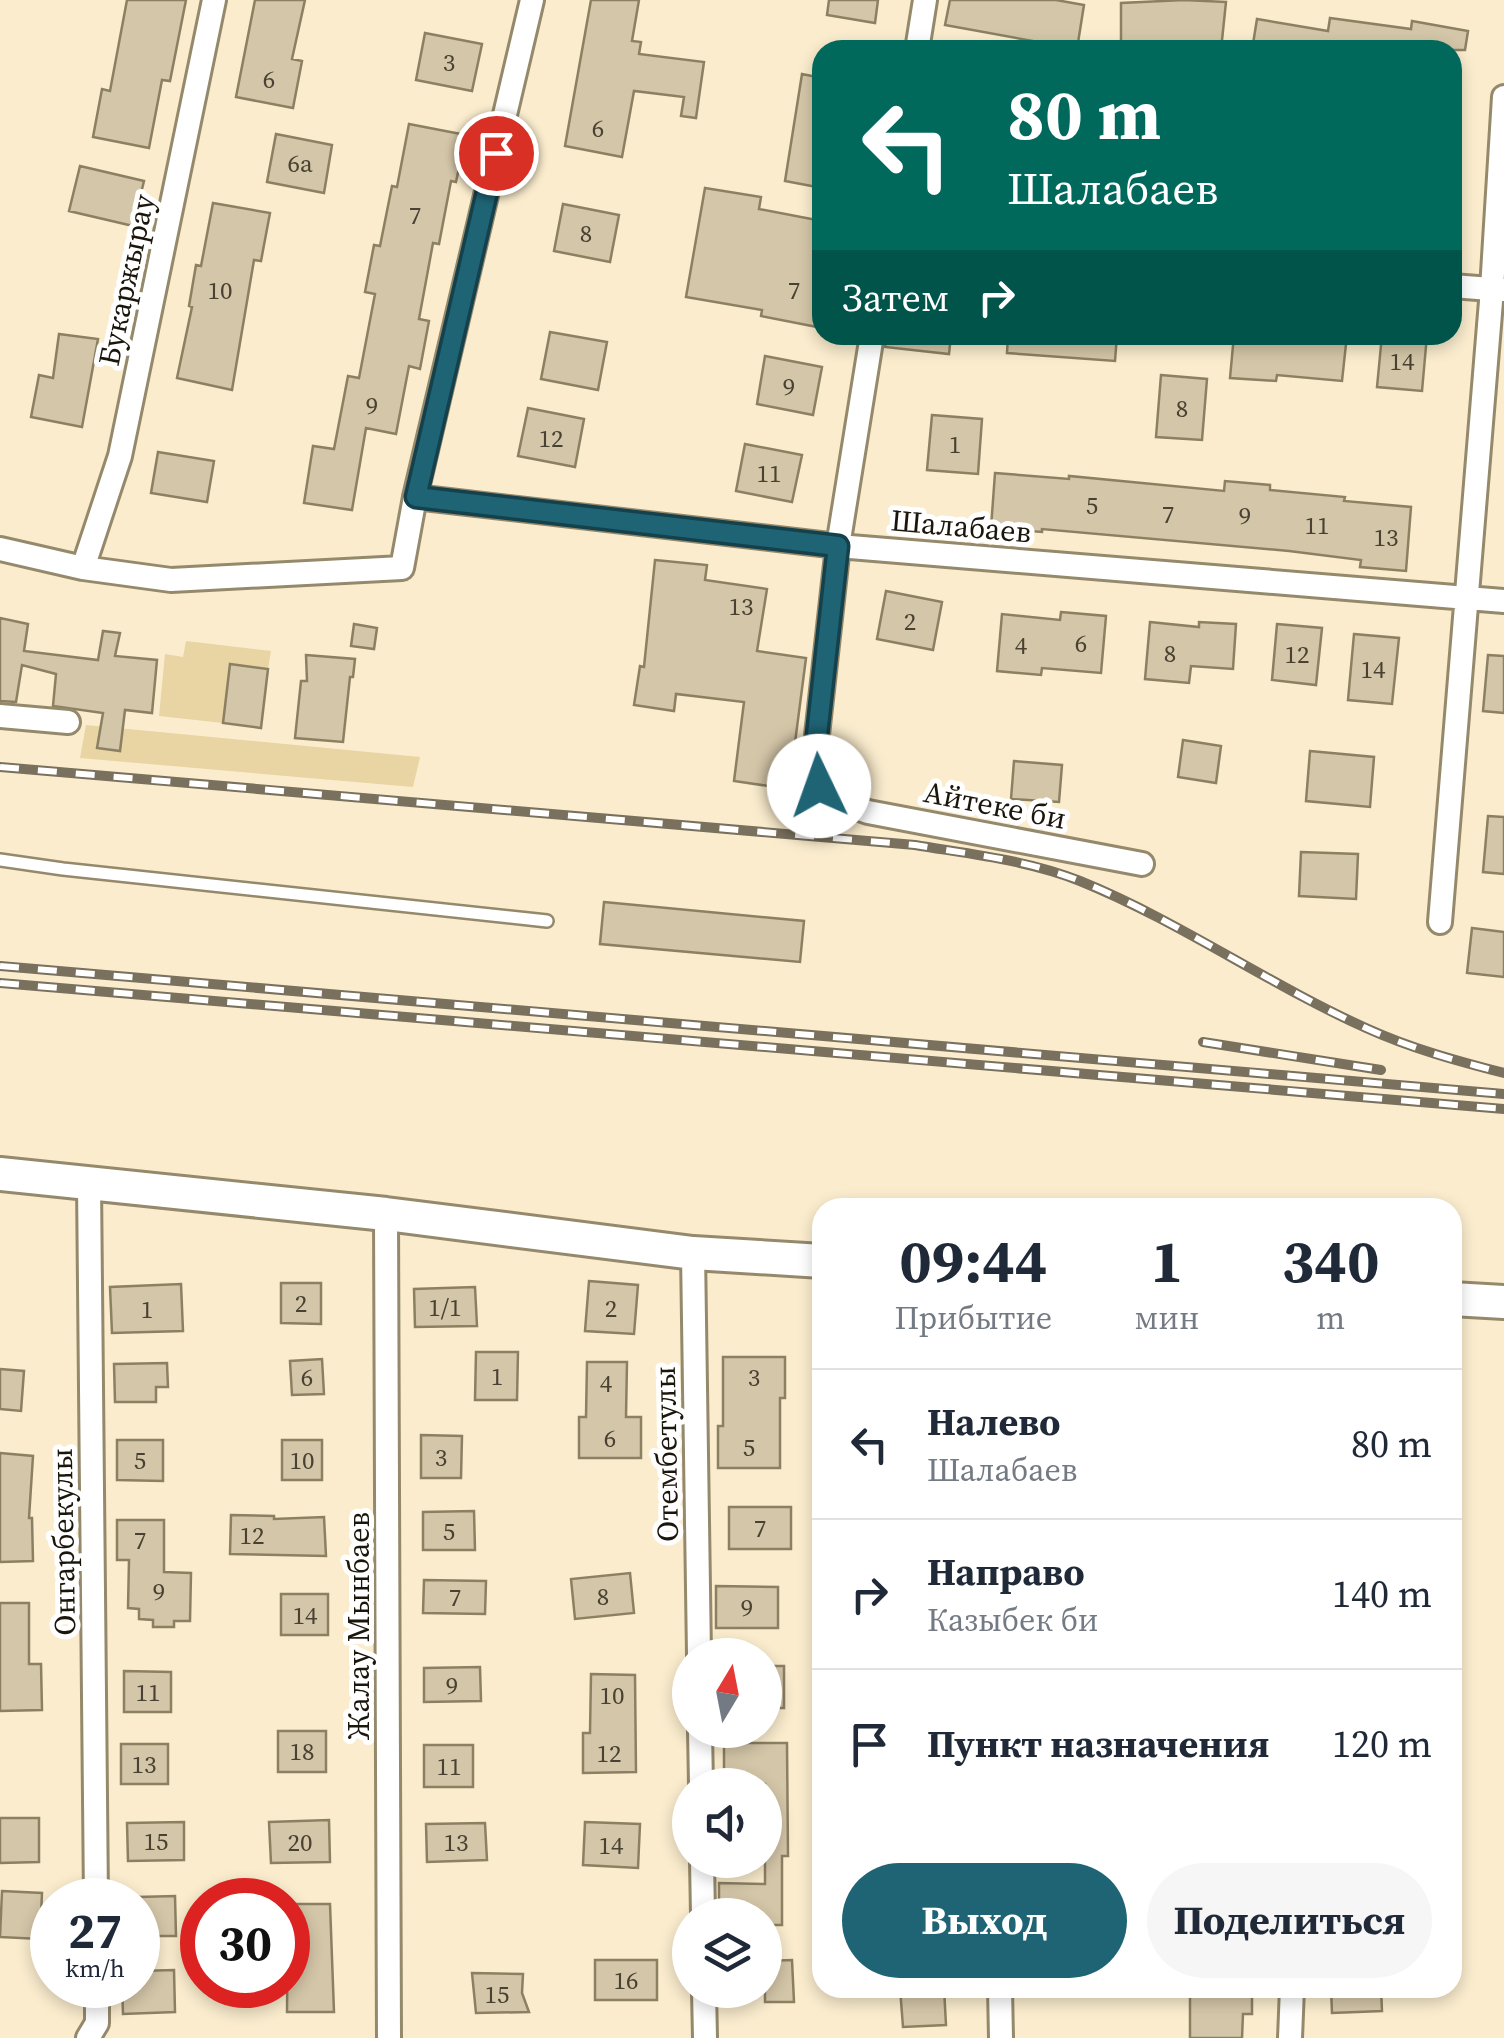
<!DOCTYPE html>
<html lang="ru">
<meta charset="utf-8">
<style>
:root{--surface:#fff;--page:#f6f6f7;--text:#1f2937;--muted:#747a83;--line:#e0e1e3;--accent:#1f6475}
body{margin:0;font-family:"Source Serif 4",serif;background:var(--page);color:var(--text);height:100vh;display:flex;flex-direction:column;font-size:38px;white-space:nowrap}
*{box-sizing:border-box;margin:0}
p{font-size:32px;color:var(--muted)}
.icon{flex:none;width:55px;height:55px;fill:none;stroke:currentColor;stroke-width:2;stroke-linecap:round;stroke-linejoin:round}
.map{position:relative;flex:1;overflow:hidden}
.drawer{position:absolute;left:812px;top:1198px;width:650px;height:800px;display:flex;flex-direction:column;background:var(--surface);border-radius:30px;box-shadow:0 5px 15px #0003}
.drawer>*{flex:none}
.banner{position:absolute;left:812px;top:40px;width:650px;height:305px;border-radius:30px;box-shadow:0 5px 15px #0003;background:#00695c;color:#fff;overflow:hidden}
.needle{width:65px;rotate:10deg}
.tools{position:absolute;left:672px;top:1638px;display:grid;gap:20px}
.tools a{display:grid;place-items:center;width:110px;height:110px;border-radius:50%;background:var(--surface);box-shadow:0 5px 15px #0003;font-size:50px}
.speed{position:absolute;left:30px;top:1878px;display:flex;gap:20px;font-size:50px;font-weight:700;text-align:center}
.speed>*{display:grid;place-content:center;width:130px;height:130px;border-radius:50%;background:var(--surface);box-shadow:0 5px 15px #0003;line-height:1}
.speed small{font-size:25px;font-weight:400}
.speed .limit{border:15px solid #d22;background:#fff;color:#111}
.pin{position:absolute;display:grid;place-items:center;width:85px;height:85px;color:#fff;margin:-42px;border:5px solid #fff;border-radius:50%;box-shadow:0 2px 10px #0007}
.me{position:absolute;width:110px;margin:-55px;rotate:357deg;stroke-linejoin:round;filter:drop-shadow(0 0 8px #0008)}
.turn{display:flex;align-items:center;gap:35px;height:210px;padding:0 30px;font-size:45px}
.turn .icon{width:130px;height:130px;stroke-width:2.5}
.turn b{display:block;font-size:70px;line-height:85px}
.then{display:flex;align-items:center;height:95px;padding:0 30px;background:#0003;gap:20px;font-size:38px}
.eta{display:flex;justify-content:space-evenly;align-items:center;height:170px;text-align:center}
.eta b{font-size:60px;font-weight:700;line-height:70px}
.cta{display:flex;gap:20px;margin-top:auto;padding:20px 30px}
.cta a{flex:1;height:115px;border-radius:60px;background:var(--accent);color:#fff;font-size:40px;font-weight:700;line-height:115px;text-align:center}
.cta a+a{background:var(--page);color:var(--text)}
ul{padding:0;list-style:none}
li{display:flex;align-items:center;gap:30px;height:150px;padding:0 30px;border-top:2px solid var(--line)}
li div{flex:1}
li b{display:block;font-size:38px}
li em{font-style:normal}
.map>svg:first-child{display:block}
</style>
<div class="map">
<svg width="1504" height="2038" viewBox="0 0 1504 2038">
<rect width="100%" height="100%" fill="#faeccd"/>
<path fill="#e9d4a4" d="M186 641 271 651 268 669 230 664 223 723 159 716 165 654 183 657Z
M86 725 420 757 413 787 80 758Z"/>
<path fill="#d4c6a8" stroke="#8c8063" stroke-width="2.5" d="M127 0H186L170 81 162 80 149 148 93 137 102 89 110 91Z
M255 0H305L292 59 302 61 293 108 236 97Z
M591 0H639L632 41 641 42 639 54 704 62 696 118 681 116 684 97 634 91 622 157 565 146Z
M829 0H878L875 23 827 15Z
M950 0H1056L1084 5 1077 49 945 25Z
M1184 0 1226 2 1221 50H1121V3Z
M1330 18 1411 29 1412 21 1468 31 1465 50H1252L1257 19 1328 31Z
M425 33 482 44 472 91 416 80Z
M802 74 822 78V188L785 181Z
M409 124 466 135 456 182 451 181 439 244 433 243 419 319 429 321 420 369 409 366 396 434 366 428 352 510 304 503 313 446 334 449 348 376 359 378 375 294 365 292 374 245 380 246 392 186 397 187Z
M276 134 332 145 324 193 267 182Z
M80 166 144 181 133 226 69 211Z
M705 188 761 197 759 209 822 221V300L817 327 761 316 762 310 686 297Z
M213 203 270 213 261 261 254 260 232 390 177 378 192 307 189 306 196 265 201 266Z
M563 204 619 215 610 262 554 251Z
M550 332 607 342 598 390 541 379Z
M59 334 98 339 82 427 31 417 39 375 53 378Z
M887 335H951L949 354 885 347Z
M1008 335H1117L1115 361 1007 353Z
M1234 335H1347L1342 381 1277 375 1276 381 1230 378Z
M1382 335H1427L1422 391 1377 387Z
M765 356 822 367 813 415 757 404Z
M1161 375 1207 379 1202 440 1156 437Z
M528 408 584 419 575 467 518 456Z
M932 415 982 419 978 474 927 470Z
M745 444 802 455 792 502 736 491Z
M158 452 214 461 207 502 151 493Z
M995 473 1069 479V476L1224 491 1225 481 1270 485V490L1345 497 1344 501 1411 507 1406 571 1360 567 1361 560 1289 551 1042 529V532L991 528Z
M655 560 707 565 705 580 767 589 757 651 806 658 789 789 734 781 744 702 676 694 674 711 634 705 640 666 644 667Z
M886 591 942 602 933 650 877 639Z
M1061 612 1106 616 1101 673 1042 668 1041 675 997 671 1002 614 1060 620Z
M0 618 28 624 24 651 98 660 103 631 120 633 115 656 157 660 152 713 125 710 120 751 97 748 103 713 53 706 56 674 22 665 16 702 0 701Z
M1150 622 1199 627V622L1236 624 1233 669 1191 666 1189 683 1145 679Z
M354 624 377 628 374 649 351 646Z
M1277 624 1322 628 1316 685 1272 680Z
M1354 634 1399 638 1392 704 1348 700Z
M306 655 355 659 353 677H350L343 742 295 738 301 681H307Z
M1488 655 1504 656V713L1483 711Z
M230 664 268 669 261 728 223 723Z
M1183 740 1221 746 1216 783 1178 777Z
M1310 751 1374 757 1370 807 1306 801Z
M1014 761 1062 765 1059 802 1011 799Z
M1488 816 1504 817V874L1483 872Z
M1301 852 1358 854 1356 899 1299 896Z
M604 902 804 921 800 962 600 944Z
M1472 928 1504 932V977L1467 973Z
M589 1281 638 1285 634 1334 585 1331Z
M281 1283H321V1324L281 1323Z
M181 1284 183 1331 112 1333 110 1287Z
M475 1287 477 1326 415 1327 414 1289Z
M476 1352H518L517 1400H475Z
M723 1357H785V1398H780V1468H718V1426H723Z
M322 1359 324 1394 292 1395 290 1361Z
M587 1362H627L626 1417H641V1458H579V1417H586Z
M167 1363 168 1387H156V1402H115L114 1364Z
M0 1369 24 1371 21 1411 0 1409Z
M421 1435 462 1436 461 1478H421Z
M117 1440H163V1481L117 1480Z
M282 1440H322V1480H282Z
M0 1453 33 1456 29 1518H32L33 1561 0 1562Z
M729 1507H791V1549H729Z
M474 1511 475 1550H423V1512Z
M231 1515 274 1516V1519L324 1517 326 1556 230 1554Z
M117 1520H164V1572L191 1573 190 1621H174V1627H153V1620L139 1619V1609L128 1608 129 1560H117Z
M630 1573 634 1613 575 1619 571 1579Z
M424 1580 486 1581 485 1614 423 1613Z
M716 1586 778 1587V1628H716Z
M281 1594H328V1635H281Z
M0 1603H29V1664H41L42 1710 0 1711Z
M765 1666H784V1708H765Z
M480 1667 481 1701 424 1702V1668Z
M124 1671 171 1672V1712H124Z
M591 1674 635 1675 636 1772 583 1773V1733H590Z
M278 1731H326V1772H278Z
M724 1743H787L788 1856H782V1925H765V1915H719V1883L765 1884V1784H724Z
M121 1744H168V1784H121Z
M424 1745H473V1787H424Z
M0 1818H39V1862L0 1863Z
M329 1820 330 1862 271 1863 269 1822Z
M184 1822V1860L128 1861 127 1823Z
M585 1822 640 1824 638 1868 583 1865Z
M485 1823 487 1860 427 1862 426 1824Z
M2 1891 42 1893 40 1939 0 1937Z
M175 1896 176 1936H138V1897Z
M288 1904H330L334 2012H287Z
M595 1960H657V2000H595Z
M792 1960 794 2002H765V1961Z
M174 1970 175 2012 123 2014 122 1985H138V1971Z
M472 1973 523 1974 522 1993 529 2012 476 2013Z
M900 1988H944L946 2025 903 2027Z
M1190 1988H1252V2014H1243L1242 2038H1190Z
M1331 1988H1381L1382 2011 1332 2013Z"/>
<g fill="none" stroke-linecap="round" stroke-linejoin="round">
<g stroke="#95896c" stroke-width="16">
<path id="lane" d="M0 860 63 869 547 921"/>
</g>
<g stroke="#95896c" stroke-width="28">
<path id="street" d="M917 50 925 0
M1452 286 1504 290
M872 335 838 546 814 762C822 797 837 800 868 812L1142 864
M415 497 838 546 1504 601
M0 549 83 568 171 580 402 568 415 497 532 0
M83 568 120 456 214 0
M0 716 68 722
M1440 922 1492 289 1504 97
M89 1183 96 1900
M386 1214 389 2038
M693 1253 699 1655
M700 1730 701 1785
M702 1860 703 1915
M1000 1988 1001 2038
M704 1990 705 2038
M88 2038 97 2023V1985
M1290 2038 1292 1988"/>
</g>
<g stroke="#95896c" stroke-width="38">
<path id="secondary" d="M0 1174 386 1214 693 1253 822 1261
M1452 1299 1504 1302"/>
</g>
<use href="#lane" stroke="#fff" stroke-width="11"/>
<use href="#street" stroke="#fff" stroke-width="22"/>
<use href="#secondary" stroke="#fff" stroke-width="32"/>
<g stroke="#79705d" stroke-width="10">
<path id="rail" d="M0 767 915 845C969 854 1028 860 1080 881 1179 921 1268 984 1366 1028 1410 1048 1457 1061 1504 1073
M0 966 1504 1094
M0 983 1504 1109
M1203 1042 1381 1070"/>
</g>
<use href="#rail" stroke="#fff" stroke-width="6" stroke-dasharray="19" stroke-linecap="butt"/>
</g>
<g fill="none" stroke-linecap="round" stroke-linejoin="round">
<g stroke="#14414c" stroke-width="25">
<path id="route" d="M496 153 416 497 838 546 814 762 819 786"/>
</g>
<use href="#route" stroke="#1f6475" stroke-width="18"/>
</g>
<g text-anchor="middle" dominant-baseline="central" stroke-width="10" stroke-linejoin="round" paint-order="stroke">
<g font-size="25" fill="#494232">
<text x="449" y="62">3</text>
<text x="269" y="79">6</text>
<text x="598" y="128">6</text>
<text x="300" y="163">6а</text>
<text x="415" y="215">7</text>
<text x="586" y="233">8</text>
<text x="220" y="290">10</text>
<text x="794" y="290">7</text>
<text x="1402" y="361">14</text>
<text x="789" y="386">9</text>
<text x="372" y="405">9</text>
<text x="1182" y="408">8</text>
<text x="551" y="438">12</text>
<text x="955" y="444">1</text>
<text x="769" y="473">11</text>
<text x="1092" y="505">5</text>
<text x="1168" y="514">7</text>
<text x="1245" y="515">9</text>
<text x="1317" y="525">11</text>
<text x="1386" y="537">13</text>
<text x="741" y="606">13</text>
<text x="910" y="621">2</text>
<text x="1081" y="643">6</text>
<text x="1021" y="645">4</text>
<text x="1170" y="653">8</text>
<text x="1297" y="654">12</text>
<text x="1373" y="669">14</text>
<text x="301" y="1303">2</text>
<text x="445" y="1307">1/1</text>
<text x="611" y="1308">2</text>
<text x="147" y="1309">1</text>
<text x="497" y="1376">1</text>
<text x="307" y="1377">6</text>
<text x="754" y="1377">3</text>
<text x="606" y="1383">4</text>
<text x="610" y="1438">6</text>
<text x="749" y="1447">5</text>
<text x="441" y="1457">3</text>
<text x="140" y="1460">5</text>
<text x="302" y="1460">10</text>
<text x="760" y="1528">7</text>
<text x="449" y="1531">5</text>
<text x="252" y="1535">12</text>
<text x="140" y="1540">7</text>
<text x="159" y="1591">9</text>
<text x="603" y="1596">8</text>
<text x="455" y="1597">7</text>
<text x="747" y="1607">9</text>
<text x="305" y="1615">14</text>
<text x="452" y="1685">9</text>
<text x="148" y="1692">11</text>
<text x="612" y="1695">10</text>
<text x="302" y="1751">18</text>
<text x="609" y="1753">12</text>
<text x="144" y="1764">13</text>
<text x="449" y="1766">11</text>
<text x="156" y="1841">15</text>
<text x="300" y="1842">20</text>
<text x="456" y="1842">13</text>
<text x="611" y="1845">14</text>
<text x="626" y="1980">16</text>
<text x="497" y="1994">15</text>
</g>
<g font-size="30" fill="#1b160b" stroke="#fff">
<text transform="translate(126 280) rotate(-78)">Букаржырау</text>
<text transform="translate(961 526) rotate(5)">Шалабаев</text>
<text transform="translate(995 805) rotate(11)">Айтеке би</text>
<text transform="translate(666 1454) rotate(-91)">Отембетулы</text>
<text transform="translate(63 1542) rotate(-91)">Онгарбекулы</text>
<text transform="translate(358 1626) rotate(-90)">Жалау Мынбаев</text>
</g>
</g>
</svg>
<div class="tools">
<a><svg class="needle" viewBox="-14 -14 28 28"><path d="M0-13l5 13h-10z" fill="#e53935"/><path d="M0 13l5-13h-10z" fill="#747a83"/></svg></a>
<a><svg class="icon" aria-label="sound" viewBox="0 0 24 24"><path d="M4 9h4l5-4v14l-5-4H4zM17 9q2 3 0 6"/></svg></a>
<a><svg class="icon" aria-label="layers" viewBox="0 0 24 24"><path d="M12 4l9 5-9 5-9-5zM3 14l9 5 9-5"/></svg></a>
</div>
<div class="speed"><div>27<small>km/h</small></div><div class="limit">30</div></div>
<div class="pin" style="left:496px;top:153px;background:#d93025"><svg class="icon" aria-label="arrive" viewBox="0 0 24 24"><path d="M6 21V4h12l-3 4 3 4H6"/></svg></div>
<svg class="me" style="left:819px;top:786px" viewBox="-20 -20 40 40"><circle r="19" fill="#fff"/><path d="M0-13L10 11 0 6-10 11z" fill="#1f6475"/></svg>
<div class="banner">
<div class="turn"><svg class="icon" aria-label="left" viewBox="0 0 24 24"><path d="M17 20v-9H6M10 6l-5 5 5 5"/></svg><div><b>80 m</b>Шалабаев</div></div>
<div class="then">Затем<svg class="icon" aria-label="right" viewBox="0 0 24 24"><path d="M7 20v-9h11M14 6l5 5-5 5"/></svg></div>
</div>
<section class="drawer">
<div class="eta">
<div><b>09:44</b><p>Прибытие</p></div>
<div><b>1</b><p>мин</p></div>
<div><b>340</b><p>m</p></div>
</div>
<ul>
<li><svg class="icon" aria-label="left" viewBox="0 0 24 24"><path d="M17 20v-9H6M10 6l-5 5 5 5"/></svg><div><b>Налево</b><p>Шалабаев</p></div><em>80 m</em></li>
<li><svg class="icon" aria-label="right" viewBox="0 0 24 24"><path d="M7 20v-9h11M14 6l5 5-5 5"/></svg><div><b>Направо</b><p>Казыбек би</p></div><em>140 m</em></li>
<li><svg class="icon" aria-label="arrive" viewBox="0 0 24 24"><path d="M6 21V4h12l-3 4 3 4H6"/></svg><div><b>Пункт назначения</b></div><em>120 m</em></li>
</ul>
<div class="cta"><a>Выход</a><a>Поделиться</a></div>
</section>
</div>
